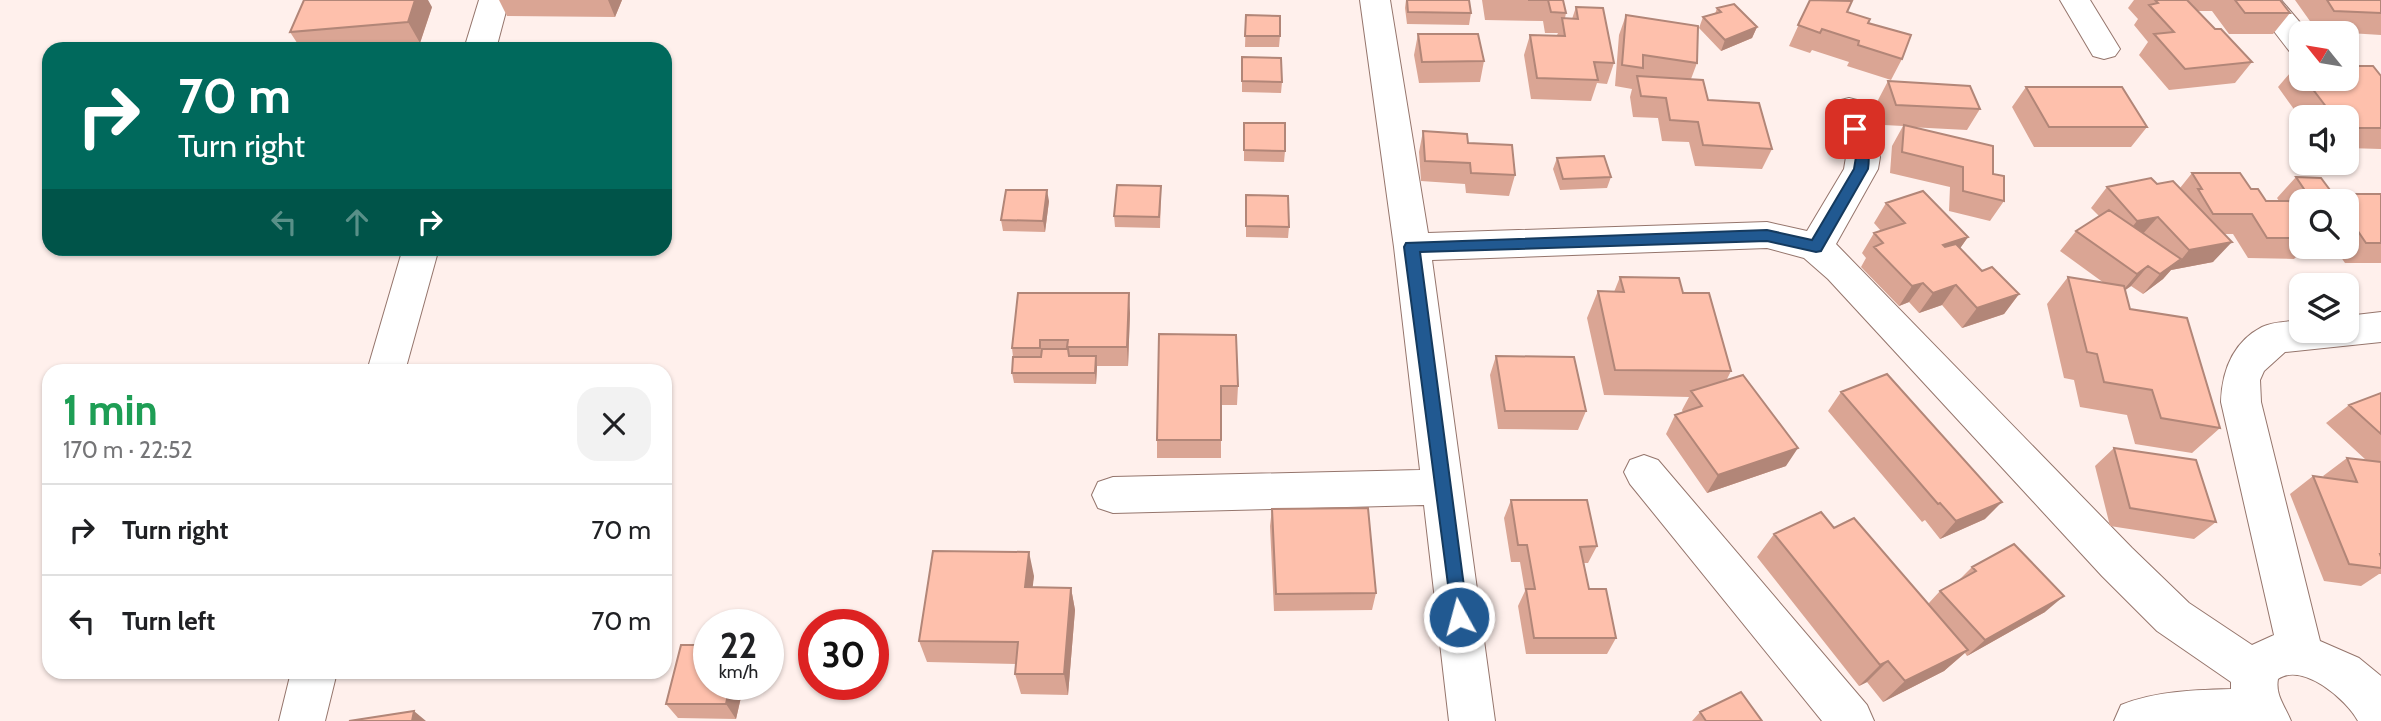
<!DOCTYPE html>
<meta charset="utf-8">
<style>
:root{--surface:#fff;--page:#f2f2f2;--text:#202124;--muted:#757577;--line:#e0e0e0}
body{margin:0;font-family:Cabin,sans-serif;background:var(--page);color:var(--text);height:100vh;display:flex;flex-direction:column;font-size:26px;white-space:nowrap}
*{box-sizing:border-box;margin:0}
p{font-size:23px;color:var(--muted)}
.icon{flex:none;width:38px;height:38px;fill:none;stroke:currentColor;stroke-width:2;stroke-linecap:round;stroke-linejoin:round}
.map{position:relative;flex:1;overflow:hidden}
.details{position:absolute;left:42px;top:364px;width:630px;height:315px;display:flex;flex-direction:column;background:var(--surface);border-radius:21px;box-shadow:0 2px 5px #0004}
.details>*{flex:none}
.hud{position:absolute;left:42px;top:42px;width:630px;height:214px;border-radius:21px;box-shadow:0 2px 5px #0004;background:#00695c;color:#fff;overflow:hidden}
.needle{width:46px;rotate:300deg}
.fabs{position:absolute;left:2289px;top:21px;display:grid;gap:14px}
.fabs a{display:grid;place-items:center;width:70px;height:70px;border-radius:14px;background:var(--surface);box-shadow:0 2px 5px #0004;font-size:35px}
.speed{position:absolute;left:693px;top:609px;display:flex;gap:14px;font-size:35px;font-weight:700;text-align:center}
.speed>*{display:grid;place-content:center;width:91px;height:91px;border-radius:50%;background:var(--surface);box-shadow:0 2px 5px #0004;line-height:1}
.speed small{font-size:18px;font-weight:400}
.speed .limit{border:10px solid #d22;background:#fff;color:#111}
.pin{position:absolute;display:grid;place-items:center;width:60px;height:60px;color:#fff;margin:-30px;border-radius:14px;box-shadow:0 4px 10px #0006}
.me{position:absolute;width:77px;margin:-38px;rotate:353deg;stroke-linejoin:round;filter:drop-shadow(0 0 5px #0008)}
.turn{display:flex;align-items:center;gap:24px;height:147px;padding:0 21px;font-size:32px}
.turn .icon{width:91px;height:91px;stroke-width:2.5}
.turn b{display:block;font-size:49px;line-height:60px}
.lanes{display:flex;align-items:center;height:66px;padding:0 21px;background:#0003;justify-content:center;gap:35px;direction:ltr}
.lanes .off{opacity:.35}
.round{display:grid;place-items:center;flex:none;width:74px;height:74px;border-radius:21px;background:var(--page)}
.summary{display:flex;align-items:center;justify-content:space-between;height:119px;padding:0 21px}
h1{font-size:42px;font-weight:700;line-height:52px;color:#1e9e55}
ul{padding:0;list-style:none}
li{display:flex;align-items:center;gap:21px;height:91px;padding:0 21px;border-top:2px solid var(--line)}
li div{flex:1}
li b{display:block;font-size:26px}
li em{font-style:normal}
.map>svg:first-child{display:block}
</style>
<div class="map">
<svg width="2381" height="721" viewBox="0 0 2381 721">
<rect width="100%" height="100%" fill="#fff0ec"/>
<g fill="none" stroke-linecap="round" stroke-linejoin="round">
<g stroke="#95756c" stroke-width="2">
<path id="minor" d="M479 0H509L496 49H464Z
M1360 0H1390L1428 233 1767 222 1807 231 1844 169 1846 157 1833 109 1837 101 1849 98 1861 101 1880 157 1878 169 1836 244 2132 548 2189 603 2252 645 2274 635 2221 402C2222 371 2233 342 2262 327 2274 321 2289 322 2301 320V331H2347V316L2381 312V342L2285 352 2264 371 2260 380 2261 402 2320 641 2359 658 2381 676V721H2358C2347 700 2303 662 2278 679 2275 695 2285 706 2291 721H2114L2121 705C2155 691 2194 690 2231 689V682L2157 631 2102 576 1828 279 1804 258 1767 248 1432 260 1495 721H1449L1424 505 1113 513 1098 508 1092 495 1098 482 1113 477 1420 470 1394 247Z
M2060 0H2090L2120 49 2115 56 2104 59 2093 56Z
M2250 0H2281L2309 33H2301V55L2290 52Z
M403 248H439L405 371H367Z
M1644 455 1658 460 1867 705 1874 721H1822L1630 484 1624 472 1630 460Z
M291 672H337L325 721H279Z"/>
</g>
<use href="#minor" fill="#fff" fill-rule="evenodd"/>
</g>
<path fill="#daa594" d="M499 0H622L615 17 507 16Z
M1406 0H1469L1471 13 1469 25 1407 24 1405 8Z
M1482 0H1563L1566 13 1565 18 1572 19 1576 7 1614 63 1607 84 1597 83 1591 101 1531 99 1524 55 1530 35H1557L1558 33H1545L1543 21 1485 20Z
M1810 0 1847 12 1868 23 1902 59 1891 80 1847 66 1849 62 1812 50 1810 53 1789 46Z
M2134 0H2280L2290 13 2273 34H2229L2212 11H2198L2215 29 2252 62 2235 83 2169 90 2139 55 2148 42 2134 25 2138 19 2128 8Z
M2295 0H2381V35L2317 31Z
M432 7 420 43 350 49H301L290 32Z
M1717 8 1757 27 1752 38 1721 51 1699 28 1703 17 1715 14Z
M1246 15 1280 36 1279 47H1245Z
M1626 15 1697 63 1691 79 1708 100 1772 149 1762 169 1695 166 1689 142 1662 141 1658 118 1633 117 1630 97 1632 89 1615 86 1619 35Z
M1418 34 1484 61 1480 82 1419 83 1414 55Z
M1242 57 1282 82 1281 93 1242 92Z
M2296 66H2301V79H2347L2381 76V149L2347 148V117H2301V119L2278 87Z
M1888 81 1980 109 1967 130 1909 127 1993 174 2004 201 1990 221 1949 211 1950 187 1890 173 1892 146 1903 126 1884 125 1877 102Z
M2026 87 2147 127 2131 147H2034L2012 107Z
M1244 123 1285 151 1284 162 1244 161Z
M1423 131 1468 143 1515 175 1509 196 1466 193 1465 184 1421 181 1419 152Z
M1557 158 1611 177 1607 188 1560 190 1553 169Z
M2192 173 2251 189 2266 201H2279L2277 198 2296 177 2333 194H2381V263H2345L2334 247H2347V201H2301V247H2306L2294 259 2248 258 2233 234H2224L2213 262 2171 270 2163 279 2143 294 2131 286 2125 290 2130 309 2220 428 2192 453 2135 444 2127 415 2080 407 2074 380 2064 378 2047 304 2068 277 2104 283 2060 251 2076 231 2099 216 2091 208 2107 187 2157 184 2180 188Z
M1246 195 1289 227 1288 238 1246 237Z
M1161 197 1160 228 1115 227 1114 216Z
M1049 201 1045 232 1003 231 1001 220Z
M1886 203 1968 237 1960 248 1982 271 2019 294 2004 314 1962 328 1942 305 1919 313 1909 302 1899 306 1861 267 1866 258 1862 253 1874 233 1881 231 1874 223Z
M1620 277 1683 293 1731 371 1726 381 1786 466 1707 493 1666 434 1675 415 1683 413 1682 410 1689 397 1604 395 1587 318 1598 291 1614 292Z
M1130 313 1128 366H1097L1096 384 1014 383 1012 373 1013 357 1012 348Z
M1159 334 1238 386 1237 405H1221V458H1157V440Z
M1496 356 1586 411 1578 430 1498 429 1490 375Z
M1841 392 1985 519 1940 539 1925 520 1922 522 1828 411Z
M2381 393V574H2379L2361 586 2324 581 2290 494 2313 476 2324 477 2323 476 2347 458 2366 460 2326 423 2349 405Z
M2114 448 2216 522 2194 539 2110 526 2095 466Z
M1511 500 1597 546 1588 563H1584L1589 589 1616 638 1607 654H1526L1518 606 1525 591 1520 562H1511L1504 518Z
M1272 509 1376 593 1372 610 1274 611 1270 526Z
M1834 528 1928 604 1940 591 1957 582 1972 567 2045 612 1967 656 1965 653 1944 671 1883 702 1867 682 1859 686 1757 557 1774 534Z
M1034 576 1032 587 1071 588 1075 610 1068 695 1021 694 1015 674 1016 664 927 662 919 641Z
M744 684 736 719 678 718 666 704Z
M1700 712 1762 721H1692Z"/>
<path fill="#b28678" d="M415 0H428L432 7 420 43 408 22Z
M608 0H622L615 17Z
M1757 27 1752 38 1721 51 1725 40Z
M1047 190 1049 201 1045 232 1043 221Z
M2158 217 2140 237 2121 241 2137 221Z
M1968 237 1954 257 1943 245Z
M2232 242 2213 262 2171 270 2163 279 2143 294 2160 274 2181 260 2189 250Z
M2148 266 2131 286 2120 294 2137 274Z
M1923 283 1909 302 1899 306 1912 286Z
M1956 285 1942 305 1919 313 1933 293Z
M1129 293 1130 313 1128 366 1127 347Z
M2019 294 2004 314 1962 328 1977 308Z
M1096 356 1097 367 1096 384 1095 373Z
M1798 448 1786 466 1707 493 1718 475Z
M2002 502 1985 519 1940 539 1956 521Z
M1029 552 1034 576 1030 610 1025 587Z
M1071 588 1075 610 1068 695 1064 674Z
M2064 596 2045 612 1967 656 1985 640Z
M1968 650 1944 671 1883 702 1905 681Z
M1888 661 1867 682 1859 686 1880 665Z
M730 684H744L736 719 726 704Z
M414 711 426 721H412Z"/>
<path fill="#fec0ac" stroke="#b28678" stroke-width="2" d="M304 0H415L408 22 290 32Z
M1407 0H1469L1471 13 1408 12Z
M1528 0H1563L1566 13 1551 12 1548 0Z
M1810 0 1852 1 1847 12 1870 19 1868 23 1911 35 1902 59 1858 45 1859 41 1822 29 1820 33 1798 25Z
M2155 0H2187L2215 29H2221L2252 62 2185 69 2154 34 2174 32 2149 5 2158 3Z
M2235 0H2280L2290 13H2245Z
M2327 0H2381V13L2334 11Z
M1734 4 1757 27 1725 40 1703 17 1721 12 1717 8Z
M1576 7 1603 8 1614 63 1594 62 1598 80 1537 78 1530 35 1565 36 1562 18 1578 19Z
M1246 15 1280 16V36H1245Z
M1626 15 1698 26 1697 63 1643 55V68L1622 65Z
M1418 34H1478L1484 61 1422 62Z
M1242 57 1281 58 1282 82 1242 81Z
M2296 66H2301V73Z
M2347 66H2373L2381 76V128H2347V117H2334L2305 79H2347Z
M1637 76 1703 80 1708 100 1759 103 1772 149 1703 145 1698 122 1670 120 1666 98 1641 96Z
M1888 81 1970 86 1980 109 1896 105Z
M2026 87H2122L2147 127H2049Z
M1244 123H1285V151L1244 150Z
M1904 125 1993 146V174L2004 176V201L1963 191V167L1902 152Z
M1423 131 1467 134 1468 143 1512 145 1515 175 1471 173 1470 163 1425 161Z
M1604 156 1611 177 1563 179 1557 158Z
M2192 173H2240L2251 189H2258L2266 201H2289L2301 219V238H2267L2252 214H2213L2198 189H2202Z
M2296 177 2321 178 2333 194H2381V243H2366L2347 215V201H2337L2335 198H2310Z
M2151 178 2157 184 2173 181 2232 242 2189 250 2158 217 2137 221 2107 187Z
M1117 185 1161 186 1159 217 1114 216Z
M1006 190H1047L1043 221 1001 220Z
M1923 191 1968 237 1943 245 1945 247 1956 244 1982 271 1992 267 2019 294 1977 308 1956 285 1933 293 1923 283 1912 286 1874 247 1883 243 1874 233 1905 223 1886 203Z
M1246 195 1288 196 1289 227 1246 226Z
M2109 210 2181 259 2160 274 2148 266 2137 274 2076 231Z
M1620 277 1679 278 1683 293H1709L1731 371 1615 370 1598 291 1624 292Z
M2068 277 2124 286 2130 309 2187 318 2220 428 2161 418 2152 390 2104 382 2097 354 2087 352Z
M1018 293H1129L1127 347H1067L1068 340H1040V348H1012Z
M1159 334 1236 335 1238 386H1221V440H1157Z
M1042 349H1068L1069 356H1096L1095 373H1012L1013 357H1041Z
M1496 356 1574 357 1586 411H1505Z
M1887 374 2002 502 1956 521 1940 503 1938 504 1841 392Z
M1743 375 1798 448 1718 475 1675 415 1702 406 1691 391Z
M2381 393V434L2349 405Z
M2114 448 2196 460 2216 522 2130 508Z
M2347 458 2381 462V554H2380L2381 557V568L2349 564 2313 476 2357 482Z
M1511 500H1587L1597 546 1580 547 1589 589H1606L1616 638H1534L1526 589H1535L1527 545H1518Z
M1368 508 1376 593 1276 594 1272 509Z
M1821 512 1834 528 1854 518 1968 650 1905 681 1888 661 1880 665 1774 534Z
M2014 544 2064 596 1985 640 1940 591 1976 571 1972 567Z
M933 551 1029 552 1025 587 1071 588 1064 674H1015L1018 642 919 641Z
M681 645H709V684H730L726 704H666Z
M1741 692 1762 721H1706L1700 712Z
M414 711 412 721H349Z"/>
<path fill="#215991" stroke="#153a5e" stroke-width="2" d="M1855 124C1868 130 1870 156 1868 169L1821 251 1816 252 1767 241 1420 252 1468 617 1466 623 1459 625 1453 623 1404 247 1406 243 1767 230 1812 240 1854 169 1856 157 1848 129Z"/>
</svg>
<div class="fabs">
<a><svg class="needle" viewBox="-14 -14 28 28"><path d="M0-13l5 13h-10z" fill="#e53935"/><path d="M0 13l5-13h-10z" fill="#757577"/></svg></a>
<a><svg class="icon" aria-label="sound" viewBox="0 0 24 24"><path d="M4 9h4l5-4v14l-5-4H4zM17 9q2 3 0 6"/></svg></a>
<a><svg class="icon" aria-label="search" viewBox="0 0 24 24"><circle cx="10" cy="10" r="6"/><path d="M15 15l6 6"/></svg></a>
<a><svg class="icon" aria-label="layers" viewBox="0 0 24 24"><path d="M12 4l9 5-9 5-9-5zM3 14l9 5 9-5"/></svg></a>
</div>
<div class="speed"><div>22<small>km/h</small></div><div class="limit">30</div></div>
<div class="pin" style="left:1855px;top:129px;background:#d93025"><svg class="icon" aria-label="arrive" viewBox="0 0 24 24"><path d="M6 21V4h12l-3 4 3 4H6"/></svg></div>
<svg class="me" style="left:1459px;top:617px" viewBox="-20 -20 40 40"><circle r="17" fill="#215991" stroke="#fff" stroke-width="3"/><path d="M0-11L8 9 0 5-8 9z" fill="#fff"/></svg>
<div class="hud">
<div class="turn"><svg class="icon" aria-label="right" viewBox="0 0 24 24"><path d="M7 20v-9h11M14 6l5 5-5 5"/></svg><div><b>70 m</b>Turn right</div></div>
<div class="lanes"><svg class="icon off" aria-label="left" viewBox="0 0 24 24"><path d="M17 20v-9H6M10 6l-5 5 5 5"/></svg><svg class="icon off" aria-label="ahead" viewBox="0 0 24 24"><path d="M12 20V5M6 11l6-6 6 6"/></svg><svg class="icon" aria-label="right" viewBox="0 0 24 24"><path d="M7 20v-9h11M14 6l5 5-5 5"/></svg></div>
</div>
<section class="details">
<div class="summary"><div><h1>1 min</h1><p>170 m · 22:52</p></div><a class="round"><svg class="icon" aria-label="close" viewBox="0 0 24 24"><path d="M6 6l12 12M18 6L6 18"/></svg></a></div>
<ul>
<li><svg class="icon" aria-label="right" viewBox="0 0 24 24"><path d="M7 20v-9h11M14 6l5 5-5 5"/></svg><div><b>Turn right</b></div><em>70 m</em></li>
<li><svg class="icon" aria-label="left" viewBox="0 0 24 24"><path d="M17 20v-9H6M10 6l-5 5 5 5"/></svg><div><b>Turn left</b></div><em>70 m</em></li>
</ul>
</section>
</div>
